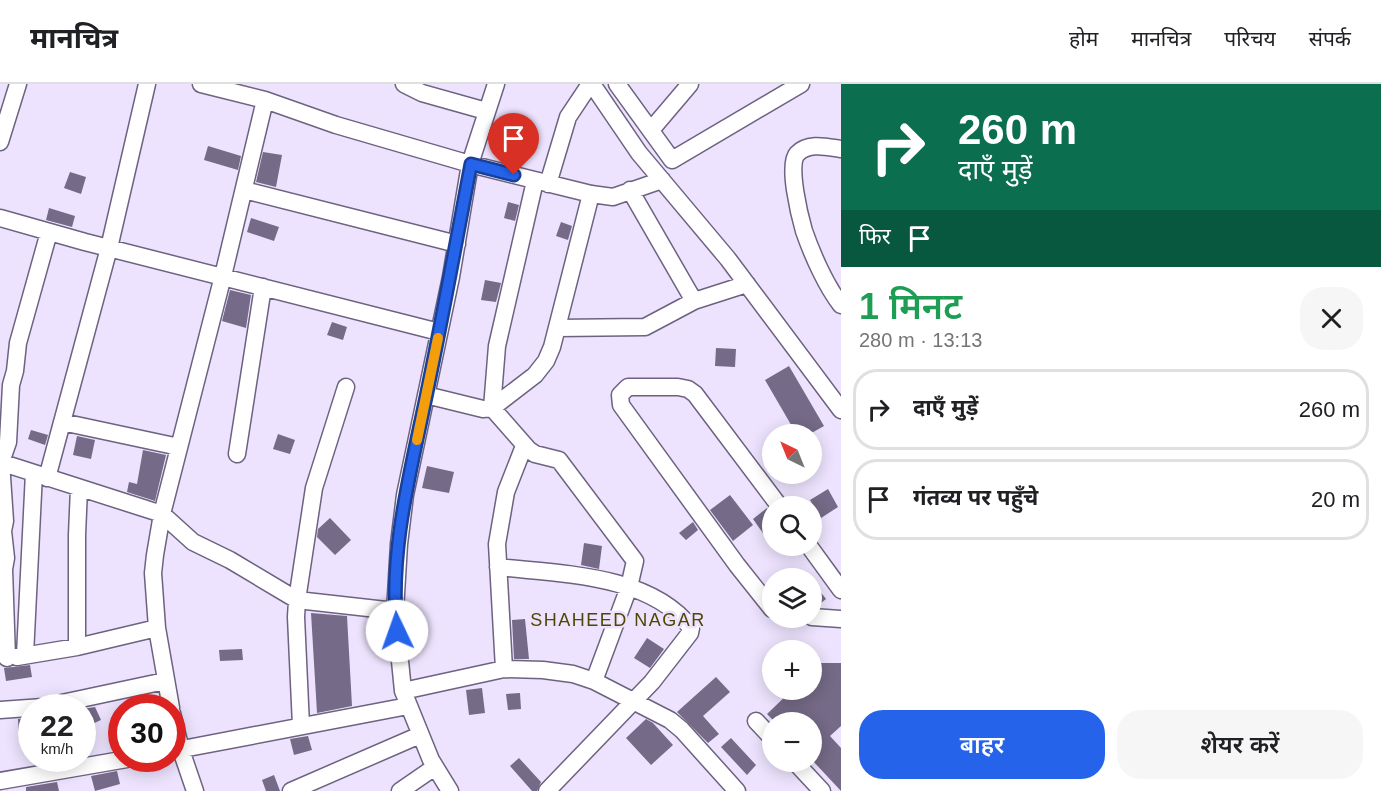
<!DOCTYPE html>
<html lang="hi">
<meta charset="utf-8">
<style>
:root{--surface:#fff;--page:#f6f6f6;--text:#202124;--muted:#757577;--line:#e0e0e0;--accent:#2563eb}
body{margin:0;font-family:Helvetica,"Noto Sans Devanagari",sans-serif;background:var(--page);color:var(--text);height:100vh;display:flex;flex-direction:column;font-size:22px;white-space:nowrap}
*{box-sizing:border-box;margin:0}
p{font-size:20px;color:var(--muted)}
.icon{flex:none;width:33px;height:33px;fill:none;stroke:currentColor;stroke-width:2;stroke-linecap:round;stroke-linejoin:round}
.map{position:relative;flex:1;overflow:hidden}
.sheet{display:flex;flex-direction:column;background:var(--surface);width:540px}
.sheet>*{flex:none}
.hud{background:#0b6e4f;color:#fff;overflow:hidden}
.needle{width:39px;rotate:317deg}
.controls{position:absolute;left:762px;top:340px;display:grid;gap:12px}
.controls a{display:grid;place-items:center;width:60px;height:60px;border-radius:50%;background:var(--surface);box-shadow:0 3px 15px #0003;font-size:30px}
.speed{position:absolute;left:18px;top:610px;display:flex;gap:12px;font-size:30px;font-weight:700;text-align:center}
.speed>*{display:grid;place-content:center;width:78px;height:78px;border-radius:50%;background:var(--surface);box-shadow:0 3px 15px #0003;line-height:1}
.speed small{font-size:15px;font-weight:400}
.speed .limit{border:9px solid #d22;background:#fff;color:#111}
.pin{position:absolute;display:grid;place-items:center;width:51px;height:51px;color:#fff;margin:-62px -26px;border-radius:50% 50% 50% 0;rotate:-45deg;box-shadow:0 0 6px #0007}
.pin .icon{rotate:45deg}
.me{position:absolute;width:66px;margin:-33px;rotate:357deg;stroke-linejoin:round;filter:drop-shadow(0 0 4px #0008)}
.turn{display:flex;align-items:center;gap:21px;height:126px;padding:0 18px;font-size:27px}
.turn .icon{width:78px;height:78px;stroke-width:2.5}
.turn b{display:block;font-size:42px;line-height:51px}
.then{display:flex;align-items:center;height:57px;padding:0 18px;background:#0003;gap:12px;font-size:22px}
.round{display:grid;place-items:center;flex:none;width:63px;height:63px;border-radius:24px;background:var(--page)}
.summary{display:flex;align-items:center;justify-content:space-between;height:102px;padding:0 18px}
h1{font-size:36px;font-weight:600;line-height:45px;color:#1e9e55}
.button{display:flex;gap:12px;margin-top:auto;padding:12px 18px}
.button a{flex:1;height:69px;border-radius:24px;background:var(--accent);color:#fff;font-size:24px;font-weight:600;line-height:69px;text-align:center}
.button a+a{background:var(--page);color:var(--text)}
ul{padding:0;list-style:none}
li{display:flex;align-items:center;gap:18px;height:81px;margin:0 12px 9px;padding:0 6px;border:3px solid var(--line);border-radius:24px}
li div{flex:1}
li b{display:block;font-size:22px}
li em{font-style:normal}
header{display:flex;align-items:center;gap:36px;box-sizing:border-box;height:84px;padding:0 30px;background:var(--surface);border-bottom:2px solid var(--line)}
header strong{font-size:28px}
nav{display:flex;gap:33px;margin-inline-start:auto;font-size:21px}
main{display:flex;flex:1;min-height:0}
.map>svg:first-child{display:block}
</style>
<header>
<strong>मानचित्र</strong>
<nav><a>होम</a><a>मानचित्र</a><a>परिचय</a><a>संपर्क</a></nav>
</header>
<main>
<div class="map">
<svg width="841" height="707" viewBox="0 0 841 707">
<rect width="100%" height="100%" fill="#ede3fe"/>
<path fill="#756a87" d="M208 62 241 72 238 86 204 76Z
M263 68 282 71 276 103 256 98Z
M70 88 86 93 81 110 64 104Z
M508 118 519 121 515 137 504 134Z
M49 124 75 132 72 143 46 136Z
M251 134 279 143 274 157 247 148Z
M561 138 572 142 568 156 556 152Z
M485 196 501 199 496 218 481 216Z
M230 206 251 211 246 244 222 237Z
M332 238 347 243 343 256 327 251Z
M716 264 736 265 735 283 715 282Z
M789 282 824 342 808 351H797L765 296Z
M31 346 48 351 45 361 28 355Z
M278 350 295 356 290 370 273 365Z
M77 352 95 356 91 375 73 371Z
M143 366 166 371 155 417 127 408 129 398 137 400Z
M427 382 454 388 449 409 422 404Z
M828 405 838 423 821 434 810 416Z
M730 411 753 441 733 457 710 426Z
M767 424 772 430V462L753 435Z
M330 434 351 456 335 471 317 453 318 445Z
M693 438 698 446 686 456 679 449Z
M584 459 602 462 599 485 581 481Z
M812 497 826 515 816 523H812Z
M311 529 347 532 352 622 317 629Z
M525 535 529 575H514L512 536Z
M647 554 664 565 650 584 634 574Z
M242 565 243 576 220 577 219 566Z
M812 579H841V642L830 652 841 664V707L812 676V639H776L767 630 792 606H812Z
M30 581 32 593 6 597 4 584Z
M716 593 730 608 703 632 719 650 708 659 677 628Z
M482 604 485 629 469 631 466 606Z
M520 609 521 625 508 626 506 610Z
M95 623 101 636 88 642 82 625Z
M31 634 32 656H19L18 635Z
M646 635 653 639 673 661 651 681 626 654Z
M308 652 312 666 294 671 290 655Z
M731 654 756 681 747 691 721 663Z
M519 674 541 698 537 707H532L510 682Z
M117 687 120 700 95 707 91 692Z
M274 691 280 707H266L262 696Z
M57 698 59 707H26V703Z"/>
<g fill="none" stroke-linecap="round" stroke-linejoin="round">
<g stroke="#6d627f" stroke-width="19">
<path id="minor" d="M201 0 265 16 336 41 470 80 591 110 613 113 662 96
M404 0 422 9 486 27
M592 0 639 69 728 175 841 326
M617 0 672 76 801 0
M651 46 690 0
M0 58 18 0
M841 65C827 63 808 58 797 70 787 81 800 133 804 147 812 170 826 202 841 221
M535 97 497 262 492 324 529 366 535 370 559 376 635 477 629 503 594 597
M548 100 568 33 590 0
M244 106 457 160
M630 106 694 217
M0 134 85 158 439 248
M557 244 645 243 694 217 747 200
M426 311 483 325 492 324 535 291 546 277 552 263 591 110
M62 338 179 363
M237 370 263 203
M0 378 162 430 193 458 230 476 297 516 395 527
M47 394 109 164 147 0
M809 462 841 506
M498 483C560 490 650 490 691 544L690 549 652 598 547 707
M772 525 737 481 621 321 620 311 628 303H678L688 305 695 310 780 423
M812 533 841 535
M77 563V451L79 404
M25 571 34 389
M17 573 77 563 157 544
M7 574 4 485 6 474 3 447 5 437 1 378 8 358 11 301 15 287 18 259 49 148
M504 585 497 460 506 408 524 362
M403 607 504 585 543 586 573 590 594 597 670 636 682 646 737 707
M171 624 157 544 153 489 155 471 162 430 223 192 265 16
M0 626 43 623 165 597
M172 629 181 666 195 707
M756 637 772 654
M301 642 296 533 297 516 314 404 346 303
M172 667 408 622
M795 678 822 707
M0 697 127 675
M291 707 420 651
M400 707 435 683
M450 707 431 676 403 607 395 527 399 460 405 411 451 193 470 80 496 0"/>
</g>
<use href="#minor" stroke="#fff" stroke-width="16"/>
</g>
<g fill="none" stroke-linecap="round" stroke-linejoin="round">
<g stroke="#184099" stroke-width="15">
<path id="route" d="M397 547C389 468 410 390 426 313 442 236 456 158 471 80L514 91"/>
</g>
<use href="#route" stroke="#2563eb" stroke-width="10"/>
<path stroke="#f59e0b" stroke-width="10" d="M417 356 438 254"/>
</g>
<g text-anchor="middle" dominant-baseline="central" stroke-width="5" stroke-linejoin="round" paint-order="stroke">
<g font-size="18" letter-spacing="1.5" fill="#4f4603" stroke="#ede3fe">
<text x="618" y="536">SHAHEED NAGAR</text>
</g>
</g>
</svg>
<div class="controls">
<a><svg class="needle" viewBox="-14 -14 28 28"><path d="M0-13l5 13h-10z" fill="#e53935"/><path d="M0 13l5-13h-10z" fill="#757577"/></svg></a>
<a><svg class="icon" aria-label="search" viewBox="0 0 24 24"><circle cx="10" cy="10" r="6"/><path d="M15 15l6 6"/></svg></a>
<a><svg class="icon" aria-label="layers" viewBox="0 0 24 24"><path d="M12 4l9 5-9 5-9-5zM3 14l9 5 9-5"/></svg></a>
<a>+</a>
<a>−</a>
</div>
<div class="speed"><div>22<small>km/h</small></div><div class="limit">30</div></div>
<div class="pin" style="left:514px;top:91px;background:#d93025"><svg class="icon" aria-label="arrive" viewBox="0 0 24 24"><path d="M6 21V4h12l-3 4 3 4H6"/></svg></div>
<svg class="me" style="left:397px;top:547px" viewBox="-20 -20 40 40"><circle r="19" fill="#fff"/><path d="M0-13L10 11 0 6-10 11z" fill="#2563eb"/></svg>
</div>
<section class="sheet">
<div class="hud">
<div class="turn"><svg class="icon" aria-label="right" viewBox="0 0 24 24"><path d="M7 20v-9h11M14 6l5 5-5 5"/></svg><div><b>260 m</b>दाएँ मुड़ें</div></div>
<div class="then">फिर<svg class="icon" aria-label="arrive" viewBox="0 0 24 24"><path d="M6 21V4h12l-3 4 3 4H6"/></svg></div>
</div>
<div class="summary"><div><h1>1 मिनट</h1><p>280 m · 13:13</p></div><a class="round"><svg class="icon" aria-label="close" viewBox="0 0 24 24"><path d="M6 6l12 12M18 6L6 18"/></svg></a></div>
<ul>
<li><svg class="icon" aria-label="right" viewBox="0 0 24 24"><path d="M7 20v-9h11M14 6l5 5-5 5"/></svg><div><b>दाएँ मुड़ें</b></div><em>260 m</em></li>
<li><svg class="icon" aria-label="arrive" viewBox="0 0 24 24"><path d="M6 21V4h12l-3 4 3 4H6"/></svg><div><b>गंतव्य पर पहुँचे</b></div><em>20 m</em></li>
</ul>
<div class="button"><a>बाहर</a><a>शेयर करें</a></div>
</section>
</main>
